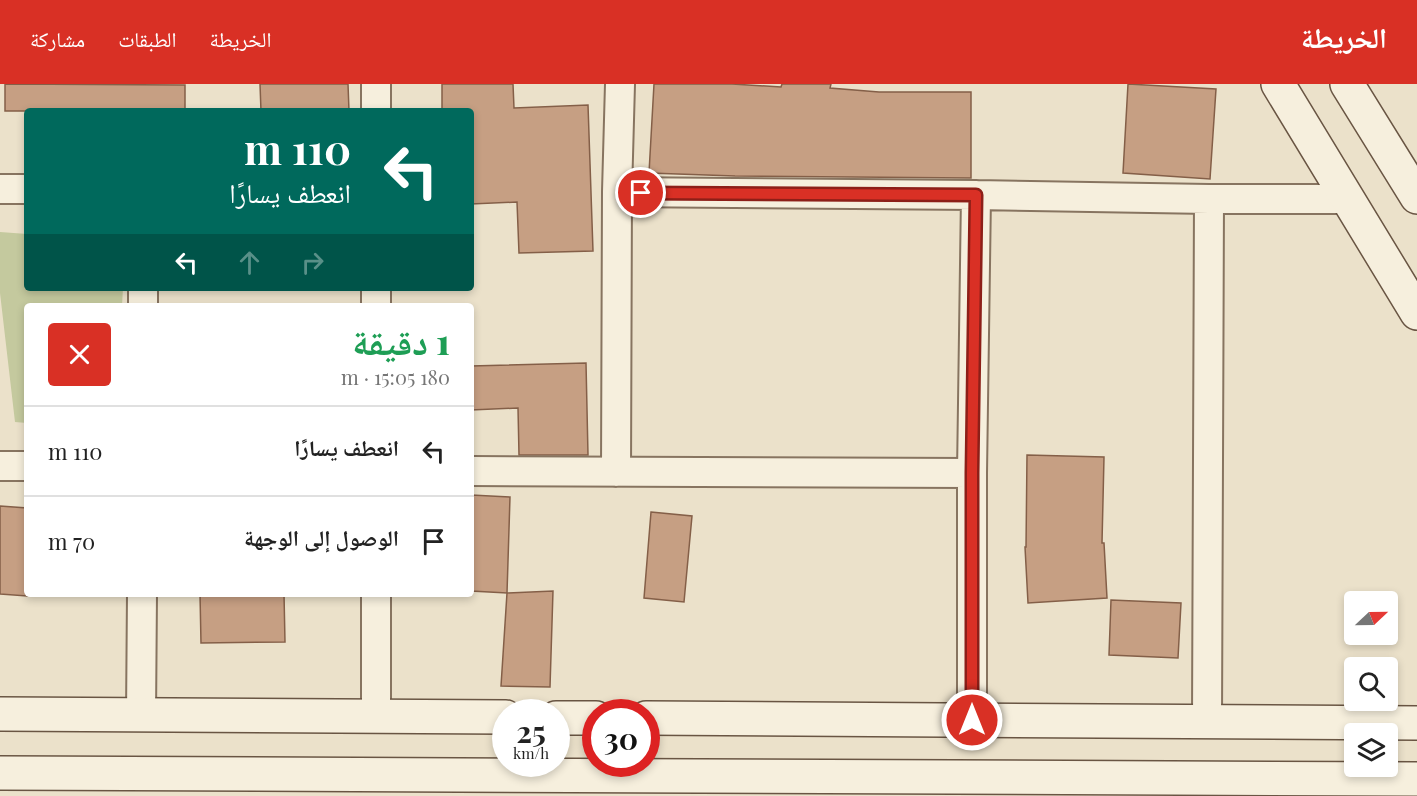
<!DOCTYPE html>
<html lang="ar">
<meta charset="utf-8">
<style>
:root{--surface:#fff;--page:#f2f2f2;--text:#222;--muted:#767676;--line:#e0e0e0;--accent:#d93025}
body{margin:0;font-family:"Playfair Display","Noto Naskh Arabic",serif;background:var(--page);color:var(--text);direction:rtl;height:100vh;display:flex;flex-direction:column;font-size:22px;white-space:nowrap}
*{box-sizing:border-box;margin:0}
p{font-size:20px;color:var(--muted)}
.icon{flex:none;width:33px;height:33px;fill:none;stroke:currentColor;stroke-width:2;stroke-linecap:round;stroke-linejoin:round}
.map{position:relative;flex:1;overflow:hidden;direction:ltr}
.side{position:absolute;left:24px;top:219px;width:450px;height:294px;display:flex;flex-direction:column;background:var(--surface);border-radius:6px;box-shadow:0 3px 9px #0003;direction:rtl}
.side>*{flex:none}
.hud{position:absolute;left:24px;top:24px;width:450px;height:183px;border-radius:6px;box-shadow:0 3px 9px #0003;direction:rtl;background:#00695c;color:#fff;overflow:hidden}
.needle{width:39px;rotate:68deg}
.fabs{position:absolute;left:1344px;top:507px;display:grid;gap:12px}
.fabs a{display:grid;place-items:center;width:54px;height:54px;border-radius:6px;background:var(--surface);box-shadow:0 3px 9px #0003;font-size:30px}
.speed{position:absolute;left:492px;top:615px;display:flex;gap:12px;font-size:30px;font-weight:700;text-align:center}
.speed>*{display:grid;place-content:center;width:78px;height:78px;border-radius:50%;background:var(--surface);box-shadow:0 3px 9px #0003;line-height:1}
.speed small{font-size:15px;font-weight:400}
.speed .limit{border:9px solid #d22;background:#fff;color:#111}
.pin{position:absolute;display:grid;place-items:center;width:51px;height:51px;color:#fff;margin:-26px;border:3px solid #fff;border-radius:50%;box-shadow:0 2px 6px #0007}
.me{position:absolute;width:66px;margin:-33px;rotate:0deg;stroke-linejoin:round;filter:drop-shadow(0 0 4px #0008)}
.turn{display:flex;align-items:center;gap:21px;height:126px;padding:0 24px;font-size:27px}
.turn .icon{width:78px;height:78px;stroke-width:2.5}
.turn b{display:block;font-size:42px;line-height:51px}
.lanes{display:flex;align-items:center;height:57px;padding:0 24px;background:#0003;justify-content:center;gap:30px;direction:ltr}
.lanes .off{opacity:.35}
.round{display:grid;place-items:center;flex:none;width:63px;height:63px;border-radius:6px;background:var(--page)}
.overview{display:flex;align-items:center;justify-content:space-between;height:102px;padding:0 24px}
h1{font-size:36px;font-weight:800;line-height:45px;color:#1e9e55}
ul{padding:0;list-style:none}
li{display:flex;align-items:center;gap:18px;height:90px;padding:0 24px;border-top:2px solid var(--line)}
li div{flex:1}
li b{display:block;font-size:22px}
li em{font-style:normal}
header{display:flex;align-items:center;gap:36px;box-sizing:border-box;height:84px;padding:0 30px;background:var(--accent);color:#fff}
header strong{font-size:28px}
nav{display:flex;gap:33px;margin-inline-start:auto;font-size:21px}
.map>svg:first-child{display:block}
</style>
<header>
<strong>الخريطة</strong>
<nav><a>الخريطة</a><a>الطبقات</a><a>مشاركة</a></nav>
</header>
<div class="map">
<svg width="1417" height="712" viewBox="0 0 1417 712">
<rect width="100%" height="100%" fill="#ebe1ca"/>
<path fill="#c4c99e" d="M0 148 27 150V204H123L122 222H27V339L15 338 0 209Z"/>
<path fill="#c69f83" stroke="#845f48" stroke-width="1.5" d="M5 0 185 1V27H5Z
M260 0H348L349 27H261Z
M442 0H513L514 24 588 21 593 167 519 169 517 118 471 120V27H442Z
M654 0H732L781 3 782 0H831L830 4 879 8H971V94L735 92 649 89Z
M1128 0 1216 5 1210 95 1123 89Z
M586 279 588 371H519L518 324 471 326V282Z
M1027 371 1104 373 1102 459H1104L1107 514 1028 519 1025 463H1026Z
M471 411 510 413 507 509 471 507Z
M0 422 27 424V512L0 510Z
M651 428 692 432 684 518 644 514Z
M553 507 550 603 501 602 507 509Z
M200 510H284L285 558 201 559Z
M1111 516 1181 519 1178 574 1109 571Z"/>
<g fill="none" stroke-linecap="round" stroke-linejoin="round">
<g stroke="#877460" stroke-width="32">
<path id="street" d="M376 0V27
M0 105H27
M617 108 976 111 1209 115H1348
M376 204V222
M143 222V204
M0 382H27
M471 387 972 389
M616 388 617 108 620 0
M141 631 142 510
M376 632V510
M972 636V389L976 111
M1207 638 1209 115"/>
</g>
<g stroke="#695543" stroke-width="36">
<path id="secondary" d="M1278 0 1417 229
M1347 0 1417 113
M0 630 506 633
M556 634H596
M646 634 1417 639
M0 689 1417 695"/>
</g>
<use href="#street" stroke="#f6efdd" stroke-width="28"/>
<use href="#secondary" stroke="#f6efdd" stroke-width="33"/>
</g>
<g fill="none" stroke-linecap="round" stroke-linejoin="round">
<g stroke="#8d1f18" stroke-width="15">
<path id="route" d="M641 109 976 111 972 389V636"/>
</g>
<use href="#route" stroke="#d93025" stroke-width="10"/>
</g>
</svg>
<div class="fabs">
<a><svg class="needle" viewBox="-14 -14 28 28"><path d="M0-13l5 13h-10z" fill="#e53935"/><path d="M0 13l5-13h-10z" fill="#767676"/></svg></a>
<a><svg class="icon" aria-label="search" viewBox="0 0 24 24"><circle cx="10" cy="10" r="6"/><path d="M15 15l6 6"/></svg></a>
<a><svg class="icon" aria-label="layers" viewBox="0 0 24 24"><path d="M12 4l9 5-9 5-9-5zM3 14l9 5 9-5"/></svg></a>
</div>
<div class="speed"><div>25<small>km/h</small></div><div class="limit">30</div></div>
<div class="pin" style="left:641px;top:109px;background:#d93025"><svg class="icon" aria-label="arrive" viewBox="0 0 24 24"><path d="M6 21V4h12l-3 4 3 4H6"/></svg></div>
<svg class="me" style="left:972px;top:636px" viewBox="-20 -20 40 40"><circle r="17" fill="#d93025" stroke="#fff" stroke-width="3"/><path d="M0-11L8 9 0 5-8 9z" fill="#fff"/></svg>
<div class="hud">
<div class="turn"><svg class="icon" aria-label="left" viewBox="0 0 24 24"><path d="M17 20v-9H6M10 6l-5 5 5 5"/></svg><div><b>110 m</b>انعطف يسارًا</div></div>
<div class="lanes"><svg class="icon" aria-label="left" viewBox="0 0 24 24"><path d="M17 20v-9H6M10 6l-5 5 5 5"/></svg><svg class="icon off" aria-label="ahead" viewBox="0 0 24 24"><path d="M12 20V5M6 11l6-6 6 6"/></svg><svg class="icon off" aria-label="right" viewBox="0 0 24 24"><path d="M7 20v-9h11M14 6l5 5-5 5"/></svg></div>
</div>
<section class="side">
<div class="overview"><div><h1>1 دقيقة</h1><p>180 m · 15:05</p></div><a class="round" style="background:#d93025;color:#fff"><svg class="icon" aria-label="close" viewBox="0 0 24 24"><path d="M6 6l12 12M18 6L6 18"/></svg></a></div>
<ul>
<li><svg class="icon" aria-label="left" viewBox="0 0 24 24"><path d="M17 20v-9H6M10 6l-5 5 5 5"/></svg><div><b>انعطف يسارًا</b></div><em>110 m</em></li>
<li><svg class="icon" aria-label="arrive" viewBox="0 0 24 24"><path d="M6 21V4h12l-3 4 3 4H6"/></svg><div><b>الوصول إلى الوجهة</b></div><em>70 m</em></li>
</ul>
</section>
</div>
